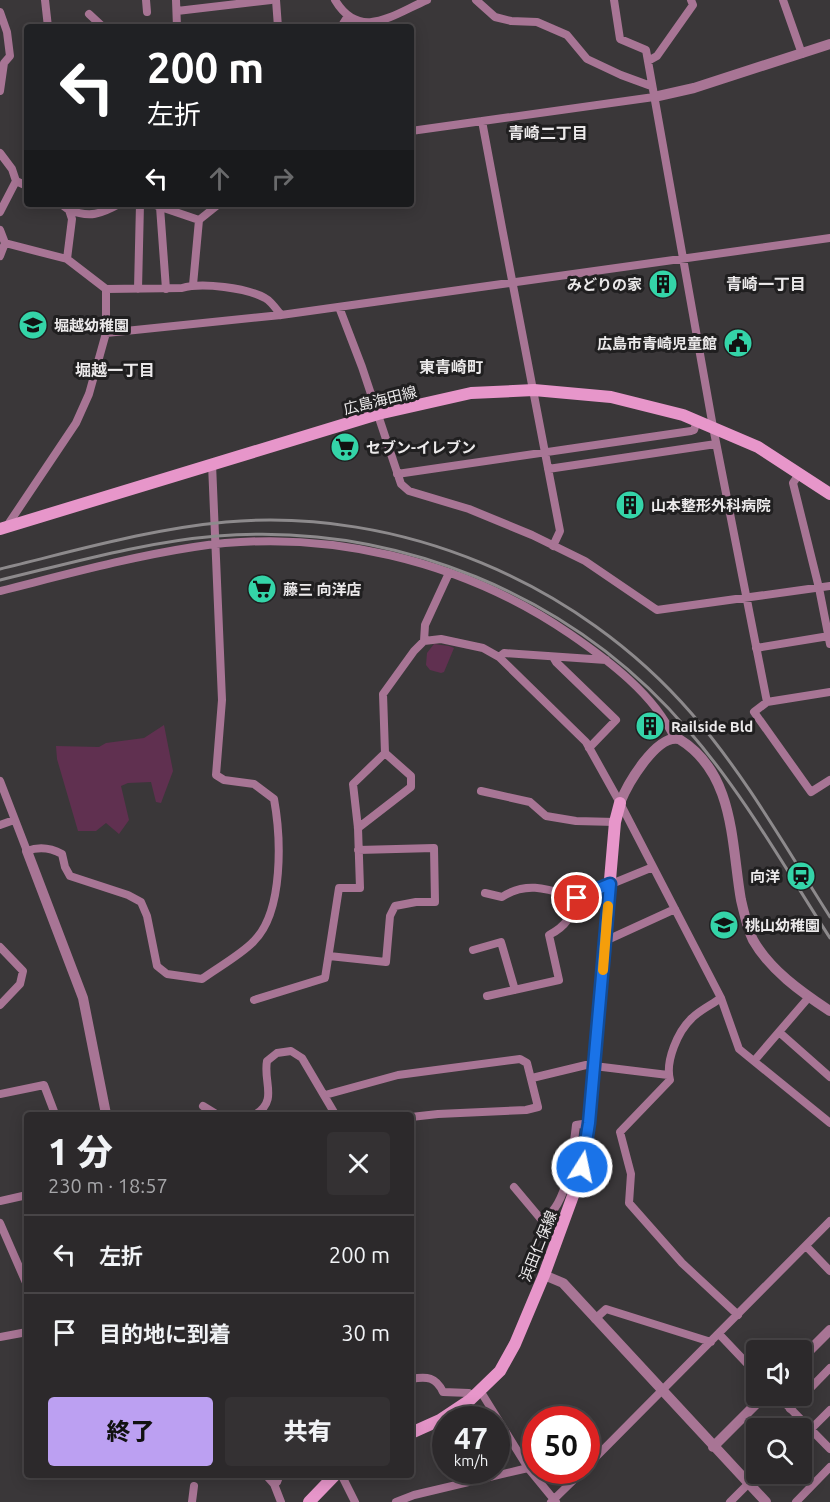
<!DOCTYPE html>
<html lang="ja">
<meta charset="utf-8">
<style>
:root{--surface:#2c292b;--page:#343133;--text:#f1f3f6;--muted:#a6a6a9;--line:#484547;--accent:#bca0f2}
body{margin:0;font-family:Ubuntu,"Noto Sans JP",sans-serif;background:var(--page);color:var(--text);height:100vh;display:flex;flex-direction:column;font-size:22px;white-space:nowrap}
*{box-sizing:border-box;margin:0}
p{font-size:20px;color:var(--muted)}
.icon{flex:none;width:33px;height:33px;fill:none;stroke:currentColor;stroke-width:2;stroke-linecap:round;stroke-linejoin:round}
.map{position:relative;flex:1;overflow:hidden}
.sheet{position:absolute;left:24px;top:1112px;width:390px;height:366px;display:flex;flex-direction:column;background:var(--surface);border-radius:6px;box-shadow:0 3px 15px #0003,0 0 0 2px var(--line)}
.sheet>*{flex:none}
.banner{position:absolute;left:24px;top:24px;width:390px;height:183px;border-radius:6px;box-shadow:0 3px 15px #0003,0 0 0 2px var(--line);background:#202124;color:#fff;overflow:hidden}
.buttons{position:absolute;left:746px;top:1340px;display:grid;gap:12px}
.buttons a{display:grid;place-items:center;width:66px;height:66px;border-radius:6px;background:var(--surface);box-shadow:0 3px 15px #0003,0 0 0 2px var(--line);font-size:30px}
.speed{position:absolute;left:432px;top:1406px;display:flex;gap:12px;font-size:30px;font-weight:700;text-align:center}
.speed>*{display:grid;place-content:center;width:78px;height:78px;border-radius:50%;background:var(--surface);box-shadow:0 3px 15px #0003,0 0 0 2px var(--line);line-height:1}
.speed small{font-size:15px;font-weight:400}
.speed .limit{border:9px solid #d22;background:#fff;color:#111}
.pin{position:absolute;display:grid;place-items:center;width:51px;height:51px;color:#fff;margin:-26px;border:3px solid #fff;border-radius:50%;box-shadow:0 2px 6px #0007}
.me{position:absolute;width:66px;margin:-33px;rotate:10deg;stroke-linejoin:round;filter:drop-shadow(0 0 4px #0008)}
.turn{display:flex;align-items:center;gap:21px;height:126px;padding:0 24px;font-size:27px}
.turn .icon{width:78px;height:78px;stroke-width:2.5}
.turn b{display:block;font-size:42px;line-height:51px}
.lanes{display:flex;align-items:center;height:57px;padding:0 24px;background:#0003;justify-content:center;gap:30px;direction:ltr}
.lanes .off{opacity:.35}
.round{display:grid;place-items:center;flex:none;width:63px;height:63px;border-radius:6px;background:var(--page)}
.head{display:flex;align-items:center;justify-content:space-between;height:102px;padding:0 24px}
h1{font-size:36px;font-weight:800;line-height:45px}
.button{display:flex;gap:12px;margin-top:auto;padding:12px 24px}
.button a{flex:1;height:69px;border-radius:6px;background:var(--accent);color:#111;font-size:24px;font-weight:800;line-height:69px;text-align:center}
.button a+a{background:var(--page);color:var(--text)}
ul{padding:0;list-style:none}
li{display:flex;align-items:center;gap:18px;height:78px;padding:0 24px;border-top:2px solid var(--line)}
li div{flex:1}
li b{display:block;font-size:22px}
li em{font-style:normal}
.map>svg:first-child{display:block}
</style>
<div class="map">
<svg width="830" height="1502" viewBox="0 0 830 1502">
<rect width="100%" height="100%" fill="#3a3739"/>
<path fill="#603050" d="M434 644 449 646 454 648 444 672 441 673 430 670 426 665 427 653Z
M164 725 173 771 161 803 156 802 151 782 128 783 121 786 129 820 119 834 106 823 96 831H78L57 759 56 746 99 747 106 743 144 738Z"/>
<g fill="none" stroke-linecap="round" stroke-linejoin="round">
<path stroke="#a87595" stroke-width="8" d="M45 0 48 27
M146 0 147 12
M176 0 177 27
M276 0 278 27
M335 0C360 42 394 14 427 0
M476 0 495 17 511 21 537 22 567 35 587 59 621 75 651 86
M614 0 620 39 646 50 713 427 767 702 754 712 811 792 830 780
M783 0 802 54
M177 11 271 0
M0 12 7 32 10 56 4 63 0 91
M89 14 103 27
M341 27 348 16
M648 61 657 56 693 5 691 0
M482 121C507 258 535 395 560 531L553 546
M411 131 654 97
M0 153 12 169 16 181 27 186
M61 204 69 210 72 219 67 259
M152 204 199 220
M70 207 69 210C90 218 101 214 119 204
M160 207 166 289
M0 212 16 181
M0 230 5 243 67 259 106 289 182 288C202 282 247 288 265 298 271 301 277 310 281 315
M0 256 5 243
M193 285 199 220 219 204
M138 289 140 204
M339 307 362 367 401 484 409 491 469 509 532 535 585 561 657 610 830 586
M106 333 281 315 830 238
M548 469 716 444
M397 474 691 431 694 430 697 421
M799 474 793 483 819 588 830 644
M7 526 76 423 89 394 106 333V289
M0 591C64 575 129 557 194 547 324 527 462 560 570 634 608 660 655 695 674 738
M424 641 425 625 449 573
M756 648 829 636
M499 657 504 653 606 660
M553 657 556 662 616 720 589 748
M767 702 830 692
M0 781 27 851C40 846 51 848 62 854L65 867 70 876 128 895 141 902 147 916 157 966 167 974 202 979C217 968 242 954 254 941 284 911 281 837 274 799L254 784 224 780 216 775 222 700 212 464
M481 791 530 802 546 816 576 821 615 822
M0 825 14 820
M358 828 411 787V776L385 753
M485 893 502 897C528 880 550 890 577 898 571 916 567 926 549 935L559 980 487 996
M577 898 653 867
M605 941 675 909
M0 947 23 971 20 984 0 1005
M473 950 501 942 515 990
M329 956 386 962 390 916 395 906 416 902H435L434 848 358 850
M721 998C711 1005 700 1010 692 1018 678 1031 665 1061 670 1080L620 1132 631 1174 629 1203 682 1263 738 1315
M254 1000 325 978 339 888H360L358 828 353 784 385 753 383 694 414 651 424 641 441 639 483 648 499 657 586 742 620 803 721 998 739 1049 830 1123
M779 1032 830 1077
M754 1061 809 997
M532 1078 586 1065 668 1075
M0 1094 44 1085 55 1114
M325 1095 398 1075 520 1059 527 1063 538 1107 526 1110 438 1114 411 1117
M203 1106 216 1114
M256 1114C278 1100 263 1082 267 1061L277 1053 291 1051 302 1058 335 1114
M514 1187 540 1218H545C568 1203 573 1151 576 1125L589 1123
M0 1201 27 1195
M0 1223 27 1285
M806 1246 830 1271
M595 1319 606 1309 711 1342
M719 1334 756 1373
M0 1337 27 1332
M411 1379C427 1376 436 1377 443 1392L469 1393 475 1397
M481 1392 528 1468 556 1502
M777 1395 830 1449
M790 1409 830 1368
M811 1429 830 1410
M586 1467 830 1221
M265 1474 274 1484 277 1482 280 1474
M341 1474 355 1502
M274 1484 281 1502
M192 1502 194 1486
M396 1502 414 1495 528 1468
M551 1502 584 1470
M730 1502 748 1484
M796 1502 830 1467"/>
<path stroke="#a87595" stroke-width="10" d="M654 97 694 88 830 44
M620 803C627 785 656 734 679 739 735 773 731 843 741 900 744 912 747 928 753 940 770 970 801 992 830 1011
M27 851 83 998 106 1114
M544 1275 563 1283 766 1502
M801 1359 830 1330
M713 1447 765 1395"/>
<path stroke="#e796ca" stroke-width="12" d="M0 529 378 414 471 393 534 390 611 397 683 415 758 447 830 494
M411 1433 440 1420 470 1400 500 1371 515 1344 544 1275 578 1182 589 1123 615 822 620 803
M309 1502 336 1474"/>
<path stroke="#8d8a8c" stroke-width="3" d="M0 569C75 551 149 529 226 522 400 507 578 582 692 714 745 775 786 848 830 917
M0 580C71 563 144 542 217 536 395 522 572 594 688 730 743 793 785 868 830 938"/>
</g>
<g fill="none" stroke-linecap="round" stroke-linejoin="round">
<g stroke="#114b97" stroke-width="15">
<path id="route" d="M577 898 610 884 589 1123 582 1167"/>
</g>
<use href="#route" stroke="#1a73e8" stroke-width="10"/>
<path stroke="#f59e0b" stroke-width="10" d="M603 970 608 906"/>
</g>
<defs>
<g id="building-disc" transform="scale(1.5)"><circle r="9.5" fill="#34d4a8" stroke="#201f20"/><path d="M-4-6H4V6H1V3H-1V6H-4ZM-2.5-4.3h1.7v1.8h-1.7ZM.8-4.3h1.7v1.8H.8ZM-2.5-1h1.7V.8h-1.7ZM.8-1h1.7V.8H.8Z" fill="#111"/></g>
<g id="school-disc" transform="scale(1.5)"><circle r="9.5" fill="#34d4a8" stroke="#201f20"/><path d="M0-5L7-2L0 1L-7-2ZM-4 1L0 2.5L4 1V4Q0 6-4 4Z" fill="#111"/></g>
<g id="civic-disc" transform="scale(1.5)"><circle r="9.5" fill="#34d4a8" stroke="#201f20"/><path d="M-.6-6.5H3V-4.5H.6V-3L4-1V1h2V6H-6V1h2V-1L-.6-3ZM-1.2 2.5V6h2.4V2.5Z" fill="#111"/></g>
<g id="supermarket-disc" transform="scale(1.5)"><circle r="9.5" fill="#34d4a8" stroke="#201f20"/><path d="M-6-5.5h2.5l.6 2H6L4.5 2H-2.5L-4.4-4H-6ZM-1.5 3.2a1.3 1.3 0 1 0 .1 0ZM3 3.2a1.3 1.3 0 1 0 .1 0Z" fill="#111"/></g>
<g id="station-disc" transform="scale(1.5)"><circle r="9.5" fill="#34d4a8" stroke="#201f20"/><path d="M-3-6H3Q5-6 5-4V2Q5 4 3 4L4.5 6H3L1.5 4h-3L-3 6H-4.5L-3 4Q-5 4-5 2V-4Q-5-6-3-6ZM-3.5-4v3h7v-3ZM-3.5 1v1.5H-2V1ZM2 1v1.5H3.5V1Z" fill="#111"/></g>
</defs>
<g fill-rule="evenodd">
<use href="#building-disc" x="663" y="284"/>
<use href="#school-disc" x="33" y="325"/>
<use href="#civic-disc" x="738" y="343"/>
<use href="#supermarket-disc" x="345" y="447"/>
<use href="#building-disc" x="630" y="505"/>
<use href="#supermarket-disc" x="262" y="589"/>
<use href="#building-disc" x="650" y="726"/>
<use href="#station-disc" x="801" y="876"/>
<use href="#school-disc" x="724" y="925"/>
</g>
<g text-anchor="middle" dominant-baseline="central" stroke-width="6" stroke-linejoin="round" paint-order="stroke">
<g font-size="15" font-weight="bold" fill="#ebe9ea" stroke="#201f20" text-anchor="start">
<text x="642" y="284" text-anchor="end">みどりの家</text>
<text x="54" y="325">堀越幼稚園</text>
<text x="717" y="343" text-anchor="end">広島市青崎児童館</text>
<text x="366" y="447">セブン-イレブン</text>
<text x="651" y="505">山本整形外科病院</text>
<text x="283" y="589">藤三 向洋店</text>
<text x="671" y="726">Railside Bld</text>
<text x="780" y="876" text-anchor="end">向洋</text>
<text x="745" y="925">桃山幼稚園</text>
</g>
<g font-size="15" fill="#ebe9ea" stroke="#201f20">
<text transform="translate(380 400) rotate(-14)">広島海田線</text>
<text transform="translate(538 1246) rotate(-68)">浜田仁保線</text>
</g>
<g font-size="16" font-weight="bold" fill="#ebe9ea" stroke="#201f20">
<text x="548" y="133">青崎二丁目</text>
<text x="766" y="284">青崎一丁目</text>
<text x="451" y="367">東青崎町</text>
<text x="115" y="370">堀越一丁目</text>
</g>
</g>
</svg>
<div class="buttons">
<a><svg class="icon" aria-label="sound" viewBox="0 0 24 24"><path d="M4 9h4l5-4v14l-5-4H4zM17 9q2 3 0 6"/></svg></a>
<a><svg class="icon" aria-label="search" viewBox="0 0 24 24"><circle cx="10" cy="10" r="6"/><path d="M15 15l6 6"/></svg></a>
</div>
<div class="speed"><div>47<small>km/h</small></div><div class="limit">50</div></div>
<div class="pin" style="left:577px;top:898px;background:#d93025"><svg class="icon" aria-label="arrive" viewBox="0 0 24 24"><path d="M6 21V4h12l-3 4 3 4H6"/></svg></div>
<svg class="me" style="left:582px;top:1167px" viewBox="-20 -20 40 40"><circle r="17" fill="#1a73e8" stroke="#fff" stroke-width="3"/><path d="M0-11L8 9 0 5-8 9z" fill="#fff"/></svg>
<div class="banner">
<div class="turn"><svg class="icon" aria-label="left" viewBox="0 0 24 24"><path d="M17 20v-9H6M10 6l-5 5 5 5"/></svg><div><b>200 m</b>左折</div></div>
<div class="lanes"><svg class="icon" aria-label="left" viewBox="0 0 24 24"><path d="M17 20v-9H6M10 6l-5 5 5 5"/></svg><svg class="icon off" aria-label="ahead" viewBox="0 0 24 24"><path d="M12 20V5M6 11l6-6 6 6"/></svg><svg class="icon off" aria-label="right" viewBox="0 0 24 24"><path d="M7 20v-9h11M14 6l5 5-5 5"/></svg></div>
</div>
<section class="sheet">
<div class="head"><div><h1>1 分</h1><p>230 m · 18:57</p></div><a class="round"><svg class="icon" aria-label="close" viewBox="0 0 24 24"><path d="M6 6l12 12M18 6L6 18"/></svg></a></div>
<ul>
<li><svg class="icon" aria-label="left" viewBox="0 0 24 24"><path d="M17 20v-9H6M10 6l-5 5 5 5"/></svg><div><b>左折</b></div><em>200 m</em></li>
<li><svg class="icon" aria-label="arrive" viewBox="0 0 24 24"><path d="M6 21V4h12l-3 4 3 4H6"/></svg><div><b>目的地に到着</b></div><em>30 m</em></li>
</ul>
<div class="button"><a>終了</a><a>共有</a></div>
</section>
</div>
